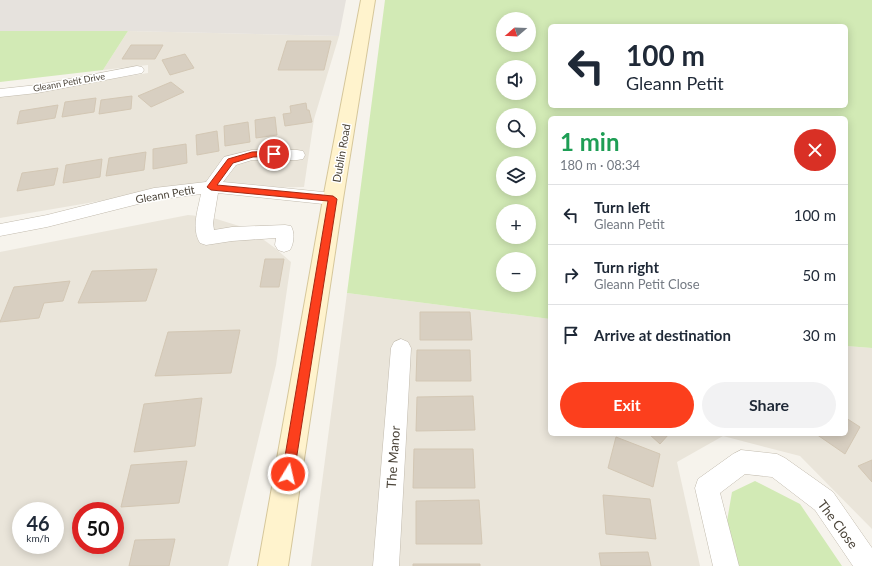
<!DOCTYPE html>
<meta charset="utf-8">
<style>
:root{--surface:#fff;--page:#f2f2f3;--text:#1f2937;--muted:#747a83;--line:#e0e1e3;--accent:#fc3f1d}
body{margin:0;font-family:Lato,sans-serif;background:var(--page);color:var(--text);height:100vh;display:flex;flex-direction:column;font-size:15px;white-space:nowrap}
*{box-sizing:border-box;margin:0}
p{font-size:13px;color:var(--muted)}
.icon{flex:none;width:22px;height:22px;fill:none;stroke:currentColor;stroke-width:2;stroke-linecap:round;stroke-linejoin:round}
.map{position:relative;flex:1;overflow:hidden}
.details{position:absolute;left:548px;top:116px;width:300px;height:320px;display:flex;flex-direction:column;background:var(--surface);border-radius:6px;box-shadow:0 2px 10px #0003}
.details>*{flex:none}
.banner{position:absolute;left:548px;top:24px;width:300px;height:84px;border-radius:6px;box-shadow:0 2px 10px #0003;background:#fff;color:var(--text);overflow:hidden}
.needle{width:26px;rotate:251deg}
.fabs{position:absolute;left:496px;top:12px;display:grid;gap:8px}
.fabs a{display:grid;place-items:center;width:40px;height:40px;border-radius:50%;background:var(--surface);box-shadow:0 2px 10px #0003;font-size:20px}
.speed{position:absolute;left:12px;top:502px;display:flex;gap:8px;font-size:20px;font-weight:700;text-align:center}
.speed>*{display:grid;place-content:center;width:52px;height:52px;border-radius:50%;background:var(--surface);box-shadow:0 2px 10px #0003;line-height:1}
.speed small{font-size:10px;font-weight:400}
.speed .limit{border:6px solid #d22;background:#fff;color:#111}
.pin{position:absolute;display:grid;place-items:center;width:34px;height:34px;color:#fff;margin:-17px;border:2px solid #fff;border-radius:50%;box-shadow:0 1px 4px #0007}
.me{position:absolute;width:44px;margin:-22px;rotate:9deg;stroke-linejoin:round;filter:drop-shadow(0 0 3px #0008)}
.turn{display:flex;align-items:center;gap:14px;height:84px;padding:0 12px;font-size:18px}
.turn .icon{width:52px;height:52px;stroke-width:2.5}
.turn b{display:block;font-size:28px;line-height:34px}
.round{display:grid;place-items:center;flex:none;width:42px;height:42px;border-radius:21px;background:var(--page)}
.summary{display:flex;align-items:center;justify-content:space-between;height:68px;padding:0 12px}
h1{font-size:24px;font-weight:700;line-height:30px;color:#1e9e55}
.button{display:flex;gap:8px;margin-top:auto;padding:8px 12px}
.button a{flex:1;height:46px;border-radius:24px;background:var(--accent);color:#fff;font-size:16px;font-weight:700;line-height:46px;text-align:center}
.button a+a{background:var(--page);color:var(--text)}
ul{padding:0;list-style:none}
li{display:flex;align-items:center;gap:12px;height:60px;padding:0 12px;border-top:1px solid var(--line)}
li div{flex:1}
li b{display:block;font-size:15px}
li em{font-style:normal}
.map>svg:first-child{display:block}
</style>
<div class="map">
<svg width="872" height="566" viewBox="0 0 872 566">
<rect width="100%" height="100%" fill="#f6f3ec"/>
<path fill="#eae5da" fill-rule="evenodd" d="M128 31 339 36 314 119 304 187 165 190 0 218V97L148 73V65L103 70Z
M188 215 210 217 249 229 275 248 291 262 276 365 228 566H0V252ZM21 511H55V545H21ZM81 511H115V545H81Z
M347 293 550 319V434H846V346L872 348V529L800 456 723 436 677 462 700 566H311Z"/>
<path fill="#e6e2dd" d="M0 0H346L339 36 128 31H0Z"/>
<path fill="#d2eab5" fill-rule="evenodd" d="M385 0H872V348L846 346V118H550V319L347 293ZM503 19H529V45H503ZM550 26H846V106H550ZM503 67H529V93H503ZM503 115H529V141H503ZM503 163H529V189H503ZM503 211H529V237H503ZM503 259H529V285H503Z
M0 31H128L103 70 0 82Z
M755 481 800 504 842 566H737L726 527 732 492Z"/>
<path fill="#d8cfc1" stroke="#d3c7b4" d="M287 41H331L324 70H278Z
M131 45H163L155 59H122Z
M185 54 194 68 170 75 162 60Z
M171 82 184 92 151 107 138 96Z
M132 96 131 109 99 114 101 100Z
M96 98 94 112 62 117 65 102Z
M306 103 307 110H309L312 122 285 126 283 114 291 113 290 106Z
M58 105 55 118 17 124 20 111Z
M275 117 277 135 256 138 255 120Z
M248 122 250 142 225 146 224 126Z
M217 131 219 151 197 155 196 135Z
M186 144 187 163 153 169V149Z
M146 152 144 170 106 176 109 158Z
M102 159 100 177 63 183 66 165Z
M58 168 54 185 17 191 22 173Z
M265 259H284L279 287H260Z
M157 269 146 301 78 303 92 271Z
M70 281 63 301 44 303 39 318 0 322 14 287Z
M420 312H470L472 340H420Z
M240 330 231 373 155 376 168 332Z
M417 350H470L471 381H416Z
M473 396 475 430 416 431 417 397Z
M202 398 195 446 134 452 144 404Z
M846 418 860 427 845 454 816 434H846Z
M649 434H669L660 444Z
M616 437 660 454 653 487 608 468Z
M414 449H473L475 488H413Z
M872 460V482L858 466Z
M187 461 179 503 121 507 131 465Z
M603 495 650 499 656 539 606 534Z
M479 500 482 544H416V501Z
M175 539 169 566H129L135 540Z
M648 552 651 566H601L599 553Z
M413 564H480V566H413Z"/>
<g fill="none" stroke-linecap="round" stroke-linejoin="round">
<g stroke="#c2bbae" stroke-width="1">
<path id="minor" d="M137 66 142 67 144 70 142 73 37 93 0 97V89L37 85Z
M252 150H297L303 151 305 155 303 159 297 160H252L236 165 223 182 333 193 339 195 341 199 339 203 333 205 218 193 213 223 214 230 232 227 285 225 291 226C295 233 294 243 290 250L284 252 278 250 275 245 276 238 232 241 206 245 200 243C191 228 198 210 201 194L154 200 47 227 0 236V224L47 215 154 188 206 182 224 157Z
M401 339 408 342 411 348 399 566H373L391 348 394 342Z
M741 450 777 454 785 458 833 492 872 548V566H853L815 510 772 477 745 474 720 493 739 566H713L695 488 698 479 733 454Z"/>
</g>
<g stroke="#d6c79b" stroke-width="2">
<path id="secondary" d="M361 0H375L343 199 288 566H258L323 199Z"/>
</g>
<use href="#minor" fill="#fff" fill-rule="evenodd"/>
<use href="#secondary" fill="#fff3cd" fill-rule="evenodd"/>
</g>
<path fill="#fc3f1d" stroke="#a42913" d="M274 151 278 154 277 156 253 157 233 163 217 185 333 196 337 199 294 474 292 478 288 480 284 478 282 474 328 201 211 190 207 187 228 159 252 152Z"/>
<g text-anchor="middle" dominant-baseline="central" stroke-width="3" stroke-linejoin="round" paint-order="stroke">
<g font-size="9" fill="#4b4439" stroke="#fff">
<text transform="translate(69 82) rotate(-10)">Gleann Petit Drive</text>
</g>
<g font-size="11" fill="#4b4439" stroke="#fff">
<text transform="translate(341 153) rotate(-80)">Dublin Road</text>
<text transform="translate(165 194) rotate(-10)">Gleann Petit</text>
</g>
<g font-size="13" fill="#4b4439" stroke="#fff">
<text transform="translate(393 457) rotate(-86)">The Manor</text>
<text transform="translate(838 524) rotate(53)">The Close</text>
</g>
</g>
</svg>
<div class="fabs">
<a><svg class="needle" viewBox="-14 -14 28 28"><path d="M0-13l5 13h-10z" fill="#e53935"/><path d="M0 13l5-13h-10z" fill="#747a83"/></svg></a>
<a><svg class="icon" aria-label="sound" viewBox="0 0 24 24"><path d="M4 9h4l5-4v14l-5-4H4zM17 9q2 3 0 6"/></svg></a>
<a><svg class="icon" aria-label="search" viewBox="0 0 24 24"><circle cx="10" cy="10" r="6"/><path d="M15 15l6 6"/></svg></a>
<a><svg class="icon" aria-label="layers" viewBox="0 0 24 24"><path d="M12 4l9 5-9 5-9-5zM3 14l9 5 9-5"/></svg></a>
<a>+</a>
<a>−</a>
</div>
<div class="speed"><div>46<small>km/h</small></div><div class="limit">50</div></div>
<div class="pin" style="left:274px;top:154px;background:#d93025"><svg class="icon" aria-label="arrive" viewBox="0 0 24 24"><path d="M6 21V4h12l-3 4 3 4H6"/></svg></div>
<svg class="me" style="left:288px;top:474px" viewBox="-20 -20 40 40"><circle r="17" fill="#fc3f1d" stroke="#fff" stroke-width="3"/><path d="M0-11L8 9 0 5-8 9z" fill="#fff"/></svg>
<div class="banner">
<div class="turn"><svg class="icon" aria-label="left" viewBox="0 0 24 24"><path d="M17 20v-9H6M10 6l-5 5 5 5"/></svg><div><b>100 m</b>Gleann Petit</div></div>
</div>
<section class="details">
<div class="summary"><div><h1>1 min</h1><p>180 m · 08:34</p></div><a class="round" style="background:#d93025;color:#fff"><svg class="icon" aria-label="close" viewBox="0 0 24 24"><path d="M6 6l12 12M18 6L6 18"/></svg></a></div>
<ul>
<li><svg class="icon" aria-label="left" viewBox="0 0 24 24"><path d="M17 20v-9H6M10 6l-5 5 5 5"/></svg><div><b>Turn left</b><p>Gleann Petit</p></div><em>100 m</em></li>
<li><svg class="icon" aria-label="right" viewBox="0 0 24 24"><path d="M7 20v-9h11M14 6l5 5-5 5"/></svg><div><b>Turn right</b><p>Gleann Petit Close</p></div><em>50 m</em></li>
<li><svg class="icon" aria-label="arrive" viewBox="0 0 24 24"><path d="M6 21V4h12l-3 4 3 4H6"/></svg><div><b>Arrive at destination</b></div><em>30 m</em></li>
</ul>
<div class="button"><a>Exit</a><a>Share</a></div>
</section>
</div>
